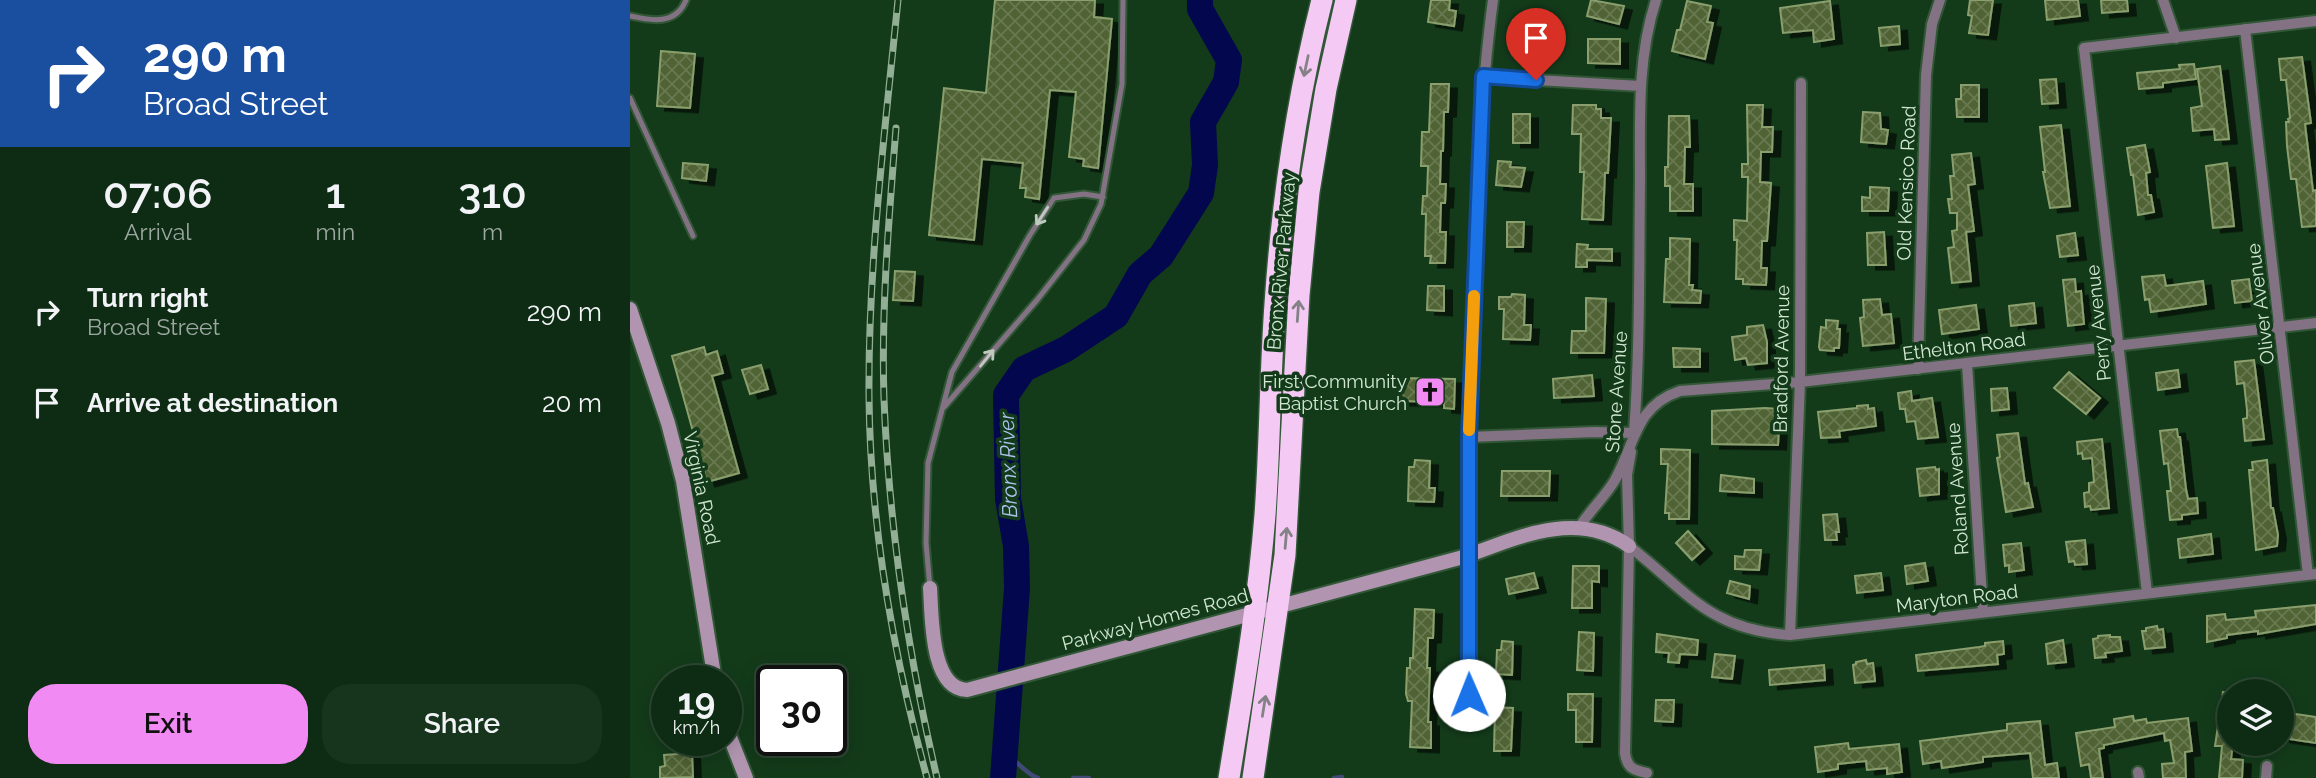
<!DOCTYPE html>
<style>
:root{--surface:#0e2c14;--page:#17341d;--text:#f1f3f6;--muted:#9ba7a0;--line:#2e4834;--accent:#f28af3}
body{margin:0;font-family:Raleway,sans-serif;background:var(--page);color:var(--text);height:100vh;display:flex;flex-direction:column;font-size:26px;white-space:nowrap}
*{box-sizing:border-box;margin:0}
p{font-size:23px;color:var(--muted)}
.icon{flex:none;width:38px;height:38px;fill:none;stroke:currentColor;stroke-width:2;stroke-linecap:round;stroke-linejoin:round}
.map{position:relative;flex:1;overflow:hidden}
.details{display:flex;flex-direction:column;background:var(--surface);width:630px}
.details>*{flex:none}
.banner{background:#1a4fa0;color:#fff;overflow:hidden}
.fabs{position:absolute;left:1587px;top:679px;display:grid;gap:14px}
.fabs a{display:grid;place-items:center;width:77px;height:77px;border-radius:50%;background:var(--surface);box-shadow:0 4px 18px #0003,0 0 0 2px var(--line);font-size:35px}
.speed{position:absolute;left:21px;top:665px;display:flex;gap:14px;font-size:35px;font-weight:700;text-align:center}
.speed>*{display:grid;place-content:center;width:91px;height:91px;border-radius:50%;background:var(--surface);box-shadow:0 4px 18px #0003,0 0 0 2px var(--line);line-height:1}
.speed small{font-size:18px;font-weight:400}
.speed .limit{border:4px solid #111;border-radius:10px;background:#fff;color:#111}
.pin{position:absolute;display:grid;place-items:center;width:60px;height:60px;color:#fff;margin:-72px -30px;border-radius:50% 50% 50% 0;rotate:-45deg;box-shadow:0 0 7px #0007}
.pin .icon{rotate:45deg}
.me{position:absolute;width:77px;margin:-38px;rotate:359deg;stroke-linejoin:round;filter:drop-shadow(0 0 5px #0008)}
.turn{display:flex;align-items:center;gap:24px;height:147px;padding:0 28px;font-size:32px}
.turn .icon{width:91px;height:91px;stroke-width:2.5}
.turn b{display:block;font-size:49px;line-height:60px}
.eta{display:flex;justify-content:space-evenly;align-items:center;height:119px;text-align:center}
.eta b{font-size:42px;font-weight:600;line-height:49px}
.action{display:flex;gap:14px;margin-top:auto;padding:14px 28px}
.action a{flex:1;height:80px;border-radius:28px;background:var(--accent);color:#111;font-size:28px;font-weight:600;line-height:80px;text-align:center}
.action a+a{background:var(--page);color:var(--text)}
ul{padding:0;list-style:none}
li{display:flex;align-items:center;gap:21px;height:91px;padding:0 28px}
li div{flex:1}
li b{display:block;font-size:26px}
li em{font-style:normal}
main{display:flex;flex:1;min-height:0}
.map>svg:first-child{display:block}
</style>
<main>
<section class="details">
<div class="banner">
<div class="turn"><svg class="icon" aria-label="right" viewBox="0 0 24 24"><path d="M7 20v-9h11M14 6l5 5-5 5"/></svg><div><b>290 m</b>Broad Street</div></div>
</div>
<div class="eta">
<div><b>07:06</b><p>Arrival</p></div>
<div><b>1</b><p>min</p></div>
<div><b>310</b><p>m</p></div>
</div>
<ul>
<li><svg class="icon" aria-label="right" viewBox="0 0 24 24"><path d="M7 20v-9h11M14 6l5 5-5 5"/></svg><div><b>Turn right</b><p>Broad Street</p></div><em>290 m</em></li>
<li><svg class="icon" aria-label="arrive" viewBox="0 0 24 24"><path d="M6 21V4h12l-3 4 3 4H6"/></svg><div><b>Arrive at destination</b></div><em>20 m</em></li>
</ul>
<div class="action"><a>Exit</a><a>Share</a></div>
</section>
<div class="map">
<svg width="1686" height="778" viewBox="0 0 1686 778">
<defs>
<pattern id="building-cross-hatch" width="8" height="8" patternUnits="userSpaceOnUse" patternTransform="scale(1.75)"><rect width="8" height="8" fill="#506334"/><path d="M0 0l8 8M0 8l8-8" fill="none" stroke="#687950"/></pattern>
<filter id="shadow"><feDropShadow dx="8" dy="4.5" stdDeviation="0" flood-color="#0009"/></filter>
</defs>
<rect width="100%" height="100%" fill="#133b1a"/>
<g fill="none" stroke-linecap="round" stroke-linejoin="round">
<path stroke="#414a76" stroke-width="4.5" d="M375 753C386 760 398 776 408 778
M443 778H459
M704 778 712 777"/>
<path stroke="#03074e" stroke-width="26" d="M373 778 387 588 386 546 378 499 376 395 394 369 436 349 486 316 510 274 531 256 571 193 575 165 573 122 596 82 599 60 570 9V0"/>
</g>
<path fill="url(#building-cross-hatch)" stroke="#8a9f6d" stroke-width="2" filter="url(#shadow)" d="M365 0H465L464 17 482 19 468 168 453 166 454 159 439 157 446 92 420 90 409 199 395 197 396 188H390L393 163 352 159 344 240 299 235 314 88 356 93Z
M801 0H820L819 10 826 11 824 26 798 22Z
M961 0 994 6 989 24 957 16Z
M1340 0H1363L1358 35 1339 33 1342 16 1338 15Z
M1415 0H1448L1450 16 1417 20Z
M1471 0H1497L1498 11 1472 13Z
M1057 1 1081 6 1077 22 1083 23 1075 59 1042 51 1047 30H1050Z
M1200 1 1204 39 1184 42 1183 30 1153 33 1150 8Z
M883 20 902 22 899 51 880 49Z
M1269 26 1270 44 1251 46 1249 28Z
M958 39H990V64L958 63Z
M31 51 65 54 60 108 27 106Z
M1672 57 1681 123 1675 124 1683 191 1686 190V226L1672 227 1666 179H1661L1657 146 1656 122H1659L1658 119 1660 118 1656 80H1651L1649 59Z
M1564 64 1566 79 1533 83V87L1509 89 1507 73 1550 69 1549 65Z
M1590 66 1599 139 1585 140 1584 129 1563 131 1561 108 1572 106 1567 69Z
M1426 79 1428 103 1412 104 1410 80Z
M801 84H819L818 112H814L813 151H811L810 184H816L815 203H811L810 232H816L815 263H800L801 256H795L796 214H792L793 196H797L798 166H791L792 132H799Z
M1331 85H1349V117H1327L1326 99H1331Z
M943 105H966V109H971V118H981L978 173H975L973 220 952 219 954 172H950L951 134H942Z
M1117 105H1133L1132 127H1143L1142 152H1131L1130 182 1141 183 1137 241H1132L1131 268H1137L1136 285 1113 284V279H1106L1107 240H1104V220L1117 221 1118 177H1112V164H1118Z
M1233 112 1250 113 1251 129 1258 130 1256 144 1231 142Z
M883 114H900V143H883Z
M1039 116H1059L1060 147H1055L1054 184H1063V211H1040V186H1035V167H1038Z
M1431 125 1440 206 1420 208 1413 172H1415L1410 127Z
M1515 145 1520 172 1516 173 1518 195H1521L1524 212 1508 215 1503 175H1501L1497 148Z
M1341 153 1345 184 1338 185 1344 231 1336 232 1341 281 1322 283 1318 248 1324 247 1322 231 1327 230V213H1320L1318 199H1322L1320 176H1324L1322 155Z
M868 161 881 162 880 167 895 168 891 187 866 185Z
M53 163 78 165 76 181 52 178Z
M1597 163 1604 226 1583 228 1576 166Z
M1240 187 1259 188 1258 211H1232V197L1240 198Z
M877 222H894L893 247H877Z
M1254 232 1256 265H1238L1237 233Z
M1445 233 1448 255 1430 257 1427 236Z
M1040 238 1060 239 1059 285H1063L1062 290 1071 291 1070 303 1034 302 1036 259H1040Z
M947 244 958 245 957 249H982V261L957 260V267H946Z
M265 271 285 272 283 301 263 300Z
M1534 275 1536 286 1573 281 1576 304 1521 312 1519 299 1515 300 1512 277Z
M1445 279 1446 292 1451 291 1454 324 1438 326 1433 280Z
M1619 279 1622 301 1605 303 1602 281Z
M798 286H814V311L797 310Z
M882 294 895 295 894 325H901L900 340 873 339 874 309H869V297H881Z
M956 298 976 299 974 353H941L942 331H956Z
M1250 299 1252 315 1261 314 1264 343 1233 346 1230 318 1234 317 1233 300Z
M1404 303 1406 323 1381 326 1379 306Z
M1346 305 1349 329 1312 334 1309 310Z
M1196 320 1208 321 1207 329H1210L1209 348H1204V351L1190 350 1189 347 1191 327 1196 328Z
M1133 325 1137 342V363L1118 365 1116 358 1105 360 1102 337 1117 335V327Z
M74 347 76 355 87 351 93 373 82 376 109 473 77 482 42 356Z
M1043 348 1070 349V367H1044Z
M1624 360 1634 439 1615 441 1613 419 1617 418V410L1614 383 1607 384 1605 362Z
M131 365 138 389 120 394 112 370Z
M1548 370 1550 387 1528 390 1526 373Z
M1439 372 1470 398 1456 414 1424 388Z
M962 375 964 396 924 398 923 379Z
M771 378 825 379 824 409 814 408V402L770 401Z
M1377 388 1379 409 1362 411 1361 389Z
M1281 391 1282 401 1302 398 1308 437 1288 439 1285 421 1277 422 1275 409H1270L1268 393Z
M1238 405V409L1244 408 1246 426 1209 431 1210 437 1191 438 1188 412 1227 408V406Z
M1135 408 1150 409 1148 445 1082 444V411Z
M1547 429 1548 437H1550L1556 489 1558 499 1567 498 1568 513 1552 515V519L1540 520 1537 491H1541L1538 463 1534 464 1530 431Z
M1388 433 1395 484 1398 483 1403 507 1376 512 1367 458 1370 457 1367 435Z
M1472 439 1479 508 1461 510 1460 506 1455 507 1454 493 1459 492V483L1464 482 1462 458 1453 459 1452 453 1448 454 1447 442Z
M1031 449 1060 450 1059 519H1039V513H1035L1038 464H1031Z
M785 460 800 461 799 488H805L804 502 778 501 779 467H784Z
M1637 460 1641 508H1643L1648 535 1647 546 1626 550 1619 470H1623L1622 462Z
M1305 467 1306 470 1309 469V494L1290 496 1287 469Z
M872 471H920L919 496H871Z
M1091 475 1124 479V493L1090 491Z
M1207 514 1209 532H1206L1207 540H1195L1193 515Z
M1058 531 1074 549 1062 560 1046 543Z
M1581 534 1583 554 1550 558 1548 539Z
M1455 540 1457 564 1445 565 1444 561 1439 562 1436 542Z
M1391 543 1394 570 1379 572V565L1375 566 1373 545Z
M1115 550H1131L1129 570 1105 569V556L1114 557Z
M1295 563 1298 581 1277 584 1275 566Z
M943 566H969V582L962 581V608H942Z
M904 573 908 588 879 594 876 579Z
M1251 573 1253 590 1227 593 1225 576Z
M1100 581 1120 586 1119 599 1097 593Z
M1686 605V624L1628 634V631L1597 635V638L1577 642V616L1595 614 1596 620 1626 617 1625 611Z
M785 609 804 610 803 638H798L797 668H800L798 722H801V748L780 747 782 701H778L776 694 777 668H780V658H783Z
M1527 626 1528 630 1533 629 1535 647 1515 649 1512 631H1516V628Z
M949 632 964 633 963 671 947 670Z
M1027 634 1068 640 1067 655 1050 654 1049 663 1038 662 1039 653 1026 652Z
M1480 635V637H1490L1492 651 1475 653 1476 657 1465 658 1463 639 1468 638V636Z
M1433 640 1436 662 1418 664 1416 644Z
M872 641 883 642 882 675 866 674 867 650H871Z
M1373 641 1374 654 1367 655 1368 664 1288 671 1286 655 1349 647 1355 646V643Z
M1085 654 1105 656 1102 679 1082 677Z
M1236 660 1237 664 1243 663 1245 681 1225 683 1223 665 1226 664V662Z
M1194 665 1195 680 1140 685 1139 670Z
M1593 692 1600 693V744H1603L1601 759 1613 760 1612 778H1589L1592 746H1585Z
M938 694H963L962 742H946V710H938Z
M1026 700H1044L1043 722 1025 721Z
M865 707 883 708 881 751H864Z
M1652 712 1686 717V743L1652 738Z
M1503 716 1504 721 1516 719 1517 723 1558 718 1562 751 1555 752 1556 778H1533L1532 764 1544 763 1540 740 1535 741 1534 733 1474 745V748L1469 749 1473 778H1461L1459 764 1451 766 1446 733 1485 727 1484 719Z
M1410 721 1415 765 1427 763 1429 778H1403L1400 753 1353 757V762L1312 768 1311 761 1293 764 1290 741 1377 730V724Z
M1218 743 1219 749 1269 744 1272 772 1257 774V768L1237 770 1236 761 1208 764V769L1188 772 1185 747Z
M62 753 63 777 30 778V767L35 766 34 755Z"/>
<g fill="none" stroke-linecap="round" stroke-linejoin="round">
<g stroke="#315737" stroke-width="9">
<path id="lane" d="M0 16C22 21 46 25 56 0
M0 98 63 236
M314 407 407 300 454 240 471 204 492 84 493 0
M300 588 296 543 298 463 322 372 400 235 424 198 454 194 473 197"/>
</g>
<g stroke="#315737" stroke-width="14">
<path id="street" d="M1533 0 1546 38
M1615 29 1678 575
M853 77 1010 86
M1337 364 1353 612
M1288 369 1296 75 1302 24 1310 0
M1004 433C1010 349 1009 265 1010 181 1010 120 1007 58 1026 0
M839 437 965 432 1004 433
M1001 452 997 475 999 546 995 753C997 768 1003 770 1017 773
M949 528C959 511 975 497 985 480 1005 444 1005 406 1050 391L1170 382 1686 323
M999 546C1057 591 1079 630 1160 635L1686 574
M1517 593 1454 48 1686 21
M1160 635 1170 382 1171 83
M840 723C838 579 839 436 844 292 847 194 850 97 863 0
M1508 772 1509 778
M1636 778 1637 766"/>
</g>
<g stroke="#315737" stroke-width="18">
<path id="secondary" d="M0 309 38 423 53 481 85 681
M300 588C302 615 300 689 337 690L837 556C890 536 948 510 999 546
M96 727 116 778"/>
</g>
<g stroke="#315737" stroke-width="24">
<path id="highway" d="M599 778C613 691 628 604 635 515 640 445 640 374 645 304 652 201 667 99 692 0
M623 778 655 555 669 295 679 192 696 89 716 0"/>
</g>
<use href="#lane" stroke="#837283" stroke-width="5"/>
<use href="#street" stroke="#837283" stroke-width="10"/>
<use href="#secondary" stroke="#b195b0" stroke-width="14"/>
<use href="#highway" stroke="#f4caf4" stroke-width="21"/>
<g stroke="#92ae95" stroke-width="7">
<path id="rail" d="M268 0C255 131 238 264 239 396 240 525 263 654 297 778
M266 128C259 218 251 309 254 399 259 527 278 654 307 778"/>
</g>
<use href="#rail" stroke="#133b1a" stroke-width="4.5" stroke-dasharray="13" stroke-linecap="butt"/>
</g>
<defs><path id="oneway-shaft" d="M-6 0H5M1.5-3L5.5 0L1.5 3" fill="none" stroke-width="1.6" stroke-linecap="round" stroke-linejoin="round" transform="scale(1.75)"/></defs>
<g stroke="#848287">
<use href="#oneway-shaft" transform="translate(676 66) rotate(102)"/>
<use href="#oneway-shaft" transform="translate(668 311) rotate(-86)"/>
<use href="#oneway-shaft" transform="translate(656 538) rotate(-85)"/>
<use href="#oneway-shaft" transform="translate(634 706) rotate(-81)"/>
</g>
<g stroke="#becabe">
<use href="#oneway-shaft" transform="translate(412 216) rotate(123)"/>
<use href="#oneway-shaft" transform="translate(357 358) rotate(-51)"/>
</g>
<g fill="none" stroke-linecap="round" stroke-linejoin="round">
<g stroke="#114b97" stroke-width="18">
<path id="route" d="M839 695V437L853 76 906 80"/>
</g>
<use href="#route" stroke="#1a73e8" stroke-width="12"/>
<path stroke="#f59e0b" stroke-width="12" d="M839 430 844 296"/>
</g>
<defs>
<g id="church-square" transform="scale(1.575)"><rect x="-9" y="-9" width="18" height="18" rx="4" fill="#f28af3" stroke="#133b1a"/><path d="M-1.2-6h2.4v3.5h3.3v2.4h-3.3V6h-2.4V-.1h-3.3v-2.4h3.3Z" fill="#111"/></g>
</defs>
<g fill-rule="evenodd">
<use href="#church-square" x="800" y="392"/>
</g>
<g text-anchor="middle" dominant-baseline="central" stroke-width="7" stroke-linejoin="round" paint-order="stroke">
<g font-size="19" fill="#d1e7d2" stroke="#133b1a">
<text transform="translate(1276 183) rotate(-88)">Old Kensico Road</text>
<text transform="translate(651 261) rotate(-85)">Bronx River Parkway</text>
<text transform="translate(1630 304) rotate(-97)">Oliver Avenue</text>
<text transform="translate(1468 323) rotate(-96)">Perry Avenue</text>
<text transform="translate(1334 346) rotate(-7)">Ethelton Road</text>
<text transform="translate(1151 359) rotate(-89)">Bradford Avenue</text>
<text transform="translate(986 392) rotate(-86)">Stone Avenue</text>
<text transform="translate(72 488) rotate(78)">Virginia Road</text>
<text transform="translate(1327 489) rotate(-94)">Roland Avenue</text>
<text transform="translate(1327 598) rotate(-7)">Maryton Road</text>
<text transform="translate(525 619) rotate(-15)">Parkway Homes Road</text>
</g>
<g font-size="19" fill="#d1e7d2" stroke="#133b1a" text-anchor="end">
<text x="777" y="381">First Community<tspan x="777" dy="22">Baptist Church</tspan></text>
</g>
<g font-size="21" font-style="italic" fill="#adc2f3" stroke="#133b1a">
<text transform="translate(378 465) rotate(-92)">Bronx River</text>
</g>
</g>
</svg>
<div class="fabs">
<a><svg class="icon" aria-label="layers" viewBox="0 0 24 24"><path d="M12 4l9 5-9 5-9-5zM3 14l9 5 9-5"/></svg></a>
</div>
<div class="speed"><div>19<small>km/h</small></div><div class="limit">30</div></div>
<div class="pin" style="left:906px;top:80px;background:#d93025"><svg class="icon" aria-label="arrive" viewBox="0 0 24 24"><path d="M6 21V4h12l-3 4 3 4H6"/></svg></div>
<svg class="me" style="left:839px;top:695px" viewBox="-20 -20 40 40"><circle r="19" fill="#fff"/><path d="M0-13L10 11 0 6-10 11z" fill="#1a73e8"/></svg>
</div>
</main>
